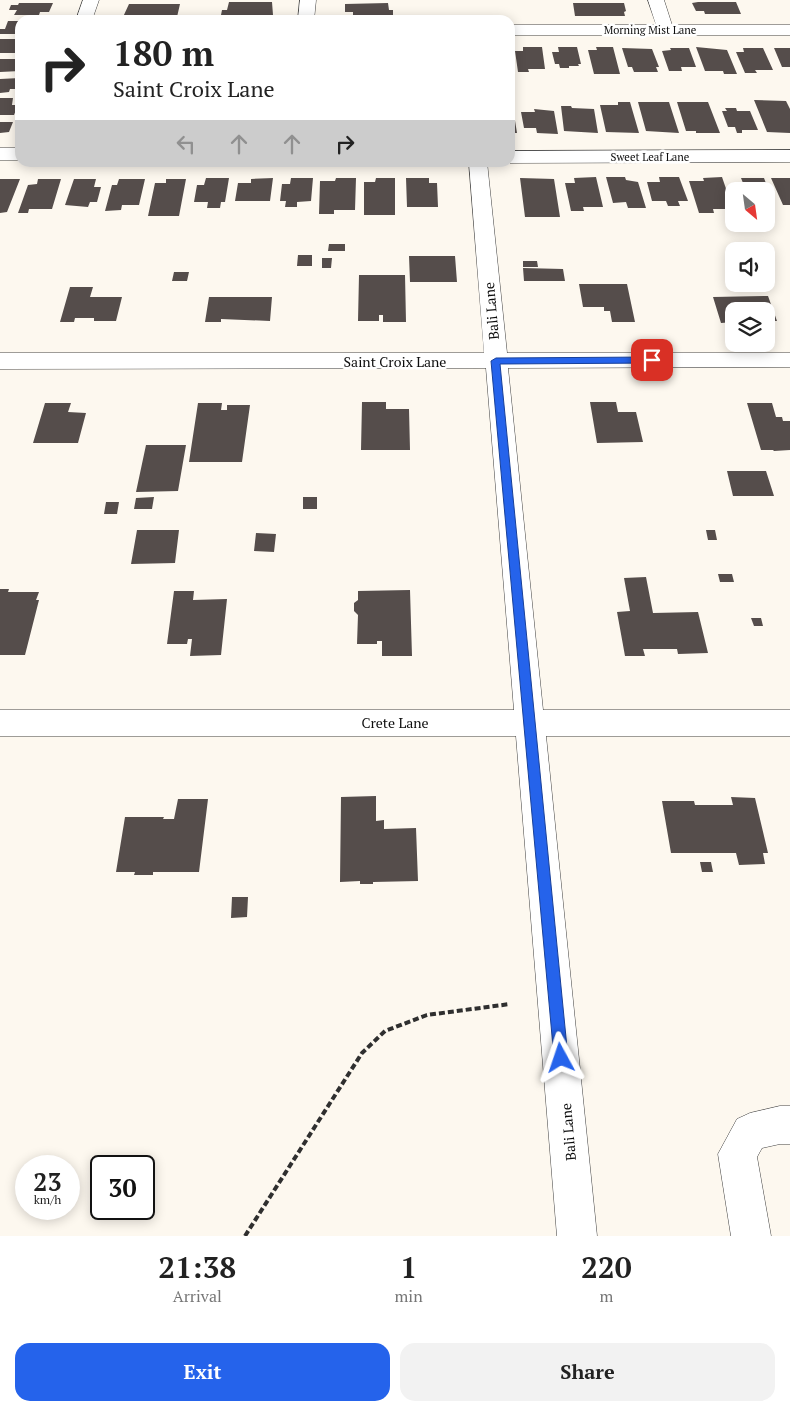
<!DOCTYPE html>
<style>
:root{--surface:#fff;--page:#f2f2f2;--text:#222;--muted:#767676;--accent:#2563eb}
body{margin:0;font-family:"PT Serif",serif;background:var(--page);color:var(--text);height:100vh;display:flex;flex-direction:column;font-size:19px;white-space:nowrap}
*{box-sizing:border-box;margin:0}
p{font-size:16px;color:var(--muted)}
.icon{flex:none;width:28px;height:28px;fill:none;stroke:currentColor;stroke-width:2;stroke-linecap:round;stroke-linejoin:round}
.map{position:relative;height:1236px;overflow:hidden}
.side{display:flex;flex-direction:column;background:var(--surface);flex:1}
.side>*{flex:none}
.banner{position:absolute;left:15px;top:15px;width:500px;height:152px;border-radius:15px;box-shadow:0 2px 12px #0003;background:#fff;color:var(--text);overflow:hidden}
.needle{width:32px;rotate:151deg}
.fabs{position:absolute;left:725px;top:182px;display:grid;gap:10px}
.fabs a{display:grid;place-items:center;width:50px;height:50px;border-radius:10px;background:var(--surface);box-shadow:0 2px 12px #0003;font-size:25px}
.speed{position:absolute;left:15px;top:1155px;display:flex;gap:10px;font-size:25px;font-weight:700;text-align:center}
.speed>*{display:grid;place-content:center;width:65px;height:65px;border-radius:50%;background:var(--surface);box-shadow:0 2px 12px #0003;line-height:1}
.speed small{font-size:12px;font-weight:400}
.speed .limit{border:2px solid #111;border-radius:8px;background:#fff;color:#111}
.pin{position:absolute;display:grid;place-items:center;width:42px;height:42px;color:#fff;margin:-21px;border-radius:10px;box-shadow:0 2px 8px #0006}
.me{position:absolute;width:55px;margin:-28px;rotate:355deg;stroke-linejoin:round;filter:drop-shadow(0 0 4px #0008)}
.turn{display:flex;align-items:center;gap:18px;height:105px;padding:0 15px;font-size:22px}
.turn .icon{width:65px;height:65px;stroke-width:2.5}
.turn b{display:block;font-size:35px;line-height:42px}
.lanes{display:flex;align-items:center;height:48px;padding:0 15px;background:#0003;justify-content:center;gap:25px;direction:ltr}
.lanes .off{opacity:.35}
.eta{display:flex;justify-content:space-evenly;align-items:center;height:85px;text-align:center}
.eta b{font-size:30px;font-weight:800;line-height:35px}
.primary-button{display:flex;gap:10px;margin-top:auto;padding:10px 15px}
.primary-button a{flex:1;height:58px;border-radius:15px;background:var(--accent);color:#fff;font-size:20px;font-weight:800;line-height:58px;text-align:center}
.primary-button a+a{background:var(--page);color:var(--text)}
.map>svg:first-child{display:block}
</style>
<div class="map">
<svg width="790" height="1236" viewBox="0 0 790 1236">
<rect width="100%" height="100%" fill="#fdf8ef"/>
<path fill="#554d4b" d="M229 2H272L273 15H221L222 10H227Z
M698 2H736L741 14H705L704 11H696L692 3Z
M19 3H53L49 12H40L39 15H14L17 10H9L11 5H18Z
M388 3 389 10H393V15H353V12H345V4Z
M573 3H624L626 11 624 12 625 16H575Z
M129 4H180L177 17H123Z
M8 21H20V34H0V29H5Z
M0 39H20V53H0Z
M523 47H542L545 69H528L529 72H518L515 51H523Z
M558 47H577L581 64H578L579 66H569V68H560L559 64H555L552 52H559Z
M596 47H613L620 74H594L588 50H597Z
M696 47 727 50 737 74H724L723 71H705Z
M622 48 652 49 659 67H656L658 72H634L632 67H628Z
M670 48H689L696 67H681L682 71H669L662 51 671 50Z
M743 48H763L773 70H755L757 73H745L736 52H744Z
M774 48H790V67H782Z
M0 59H20V71L0 72Z
M20 78V89H10L9 92 0 93V79Z
M0 98H13L12 105H18L14 115H0Z
M754 100 786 101 790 109V133L767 132Z
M510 102H512L517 133H510Z
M618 102H630L639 133 606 132 600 105H618Z
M638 102H669L679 133 646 131Z
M677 102H708L720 133H696V131H686Z
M561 106H571L572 108 594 109 598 133 564 131Z
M725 108H736L737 111H750L758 130H742V133H737L735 127H728L722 111H727Z
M534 109 554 111 558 134 537 133 536 128H524L521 112H535Z
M0 122H13L9 132 0 133Z
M596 177 603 207H583L584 211H571L565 183H575L574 178Z
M606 177H625L626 180 638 182 646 208H628L626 202 613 203Z
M659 177H679L688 201H678L680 206H668L666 201H652L647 182H660Z
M722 177 733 209H713L714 213H699L689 181H704L703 178Z
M206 178H229L225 202H221L220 208H207L208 202H194L197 185H204Z
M273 178 270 201H235L238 183H251V179Z
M291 178H313L311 201 297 202V207H285L286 201H280L282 184H290Z
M336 178H356L355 210H334V214H319L320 181H335Z
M376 178H395V215H364V182H375Z
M406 178H429V183H437L438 207H407Z
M520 178 554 179 560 217H525Z
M741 178H764L775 208H766V191H736L733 183H743Z
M771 178H790V205H783Z
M0 179H20L7 212 0 213Z
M38 179H61L52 209H29L28 213H18L28 185 37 184Z
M74 179H96L94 187H101L97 202H90L88 207 65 205Z
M119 179H145L139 205H122L121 210 105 211 112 185H117Z
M166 179H186L179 216H148L155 183H166Z
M329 244H345V251H328Z
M298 255H312V266H297Z
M409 256H455L457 282H410Z
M322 258H332L331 268H322Z
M523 261H537L538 267H523Z
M523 268 563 269 565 281H524Z
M174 272H189L187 281H172Z
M359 275H405L406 322H383V315H379V321H358Z
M579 284H627L635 322H612L610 311H604V307H583Z
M70 287H93L90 297H122L116 321H94V318H75L74 322H60Z
M768 296 777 321H766V311H734V322L721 323 713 297Z
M209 297H272L270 321 221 319V322H205Z
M362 402H386V409H409L410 450H361Z
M590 402H616L618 412H636L643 442 597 443Z
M45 403H71L68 412 86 413 78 443H33Z
M198 403H222L221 410H227V405H250L242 462H189Z
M747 403H772L776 417H782L783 421H790V450L774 451 773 450H761Z
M146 445H186L178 491 136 492Z
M727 471H766L774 496H733Z
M154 497 152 509H134L136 498Z
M303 497H317V509H303Z
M106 502H119L117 514H104Z
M137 530H179L175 563 131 564Z
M706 530H715L717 540H708Z
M256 533 276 534 274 552 254 551Z
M718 574H732L734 582H720Z
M646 577 653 613 698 612 708 653 678 654 677 649H643L645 656H625L617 612 630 611 624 578Z
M0 589H9L8 592H39L36 600H39L25 655H0Z
M410 590 412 656H382V641H377V644H357L358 615 354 611V603L358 600V591Z
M174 591H194L193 600 227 599 221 655 190 656 192 639H188L187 644H167Z
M751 618H761L763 626H754Z
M376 796V821L384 820V829L416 828 418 881 373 882V884H360V881L340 882 341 797Z
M731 797 755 798 768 853H763L765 864 739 865 736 853H671L662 801H694L695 805H733Z
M178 799H208L199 872H153V875H134L135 872H116L125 817H164L163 819H174Z
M700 862H711L713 872H702Z
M232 897H248L247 917 231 918Z"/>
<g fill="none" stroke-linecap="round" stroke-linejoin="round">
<g stroke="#404040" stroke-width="1">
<path id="minor" d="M83 0H99L92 20H76Z
M300 0H316L314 20H298Z
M648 0H664L672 25H790V35H510V25H656Z
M0 148H20V160H0Z
M790 150V162L510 163V151Z
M469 162H487L507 353H790V367L508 368 543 710H790V736H546L597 1236H557L516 736H0V710H514L486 368 0 369V353H484Z
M780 1106H790V1144H780L762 1148 757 1157 771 1236H731L718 1154 737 1119 750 1113Z"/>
</g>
<path stroke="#2f2f2f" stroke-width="4" stroke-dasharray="6 3" stroke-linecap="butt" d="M245 1236 362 1053 385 1031 427 1015 510 1004"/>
<use href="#minor" fill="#fff" fill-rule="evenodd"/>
</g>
<path fill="#2563eb" stroke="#184099" d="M652 357 656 358V363L500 364 568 1058 566 1063 561 1066 556 1063 554 1058 491 361 496 358Z"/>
<g text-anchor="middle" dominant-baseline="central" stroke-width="5" stroke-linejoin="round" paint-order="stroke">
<g font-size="11" fill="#0d0d0d" stroke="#fff">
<text x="650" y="30">Morning Mist Lane</text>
<text x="650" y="157">Sweet Leaf Lane</text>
</g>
<g font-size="14" fill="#0d0d0d" stroke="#fff">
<text transform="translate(491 311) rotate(-95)">Bali Lane</text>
<text x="395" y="361">Saint Croix Lane</text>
<text x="395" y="722">Crete Lane</text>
<text transform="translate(568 1132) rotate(-95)">Bali Lane</text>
</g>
</g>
</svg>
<div class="fabs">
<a><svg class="needle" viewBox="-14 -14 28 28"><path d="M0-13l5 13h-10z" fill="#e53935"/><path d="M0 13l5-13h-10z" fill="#767676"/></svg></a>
<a><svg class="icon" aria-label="sound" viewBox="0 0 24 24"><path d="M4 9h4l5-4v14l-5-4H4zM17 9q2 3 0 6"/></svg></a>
<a><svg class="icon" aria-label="layers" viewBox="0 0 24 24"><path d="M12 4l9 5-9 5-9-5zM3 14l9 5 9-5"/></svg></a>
</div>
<div class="speed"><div>23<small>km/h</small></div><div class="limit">30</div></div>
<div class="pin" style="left:652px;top:360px;background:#d93025"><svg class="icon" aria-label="arrive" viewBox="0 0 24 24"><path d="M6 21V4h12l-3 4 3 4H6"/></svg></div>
<svg class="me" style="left:561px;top:1058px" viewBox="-20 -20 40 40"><path d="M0-17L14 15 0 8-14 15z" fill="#2563eb" stroke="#fff" stroke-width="4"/></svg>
<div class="banner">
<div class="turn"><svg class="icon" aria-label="right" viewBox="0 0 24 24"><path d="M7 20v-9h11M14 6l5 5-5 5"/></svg><div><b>180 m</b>Saint Croix Lane</div></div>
<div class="lanes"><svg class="icon off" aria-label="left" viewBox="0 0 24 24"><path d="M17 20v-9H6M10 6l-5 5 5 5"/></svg><svg class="icon off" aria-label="ahead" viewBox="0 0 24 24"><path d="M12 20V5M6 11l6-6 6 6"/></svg><svg class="icon off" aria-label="ahead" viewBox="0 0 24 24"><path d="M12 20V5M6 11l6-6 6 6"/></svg><svg class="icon" aria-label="right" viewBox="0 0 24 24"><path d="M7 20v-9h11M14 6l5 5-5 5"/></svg></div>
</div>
</div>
<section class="side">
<div class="eta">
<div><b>21:38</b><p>Arrival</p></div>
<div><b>1</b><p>min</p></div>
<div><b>220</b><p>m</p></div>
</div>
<div class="primary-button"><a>Exit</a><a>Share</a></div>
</section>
